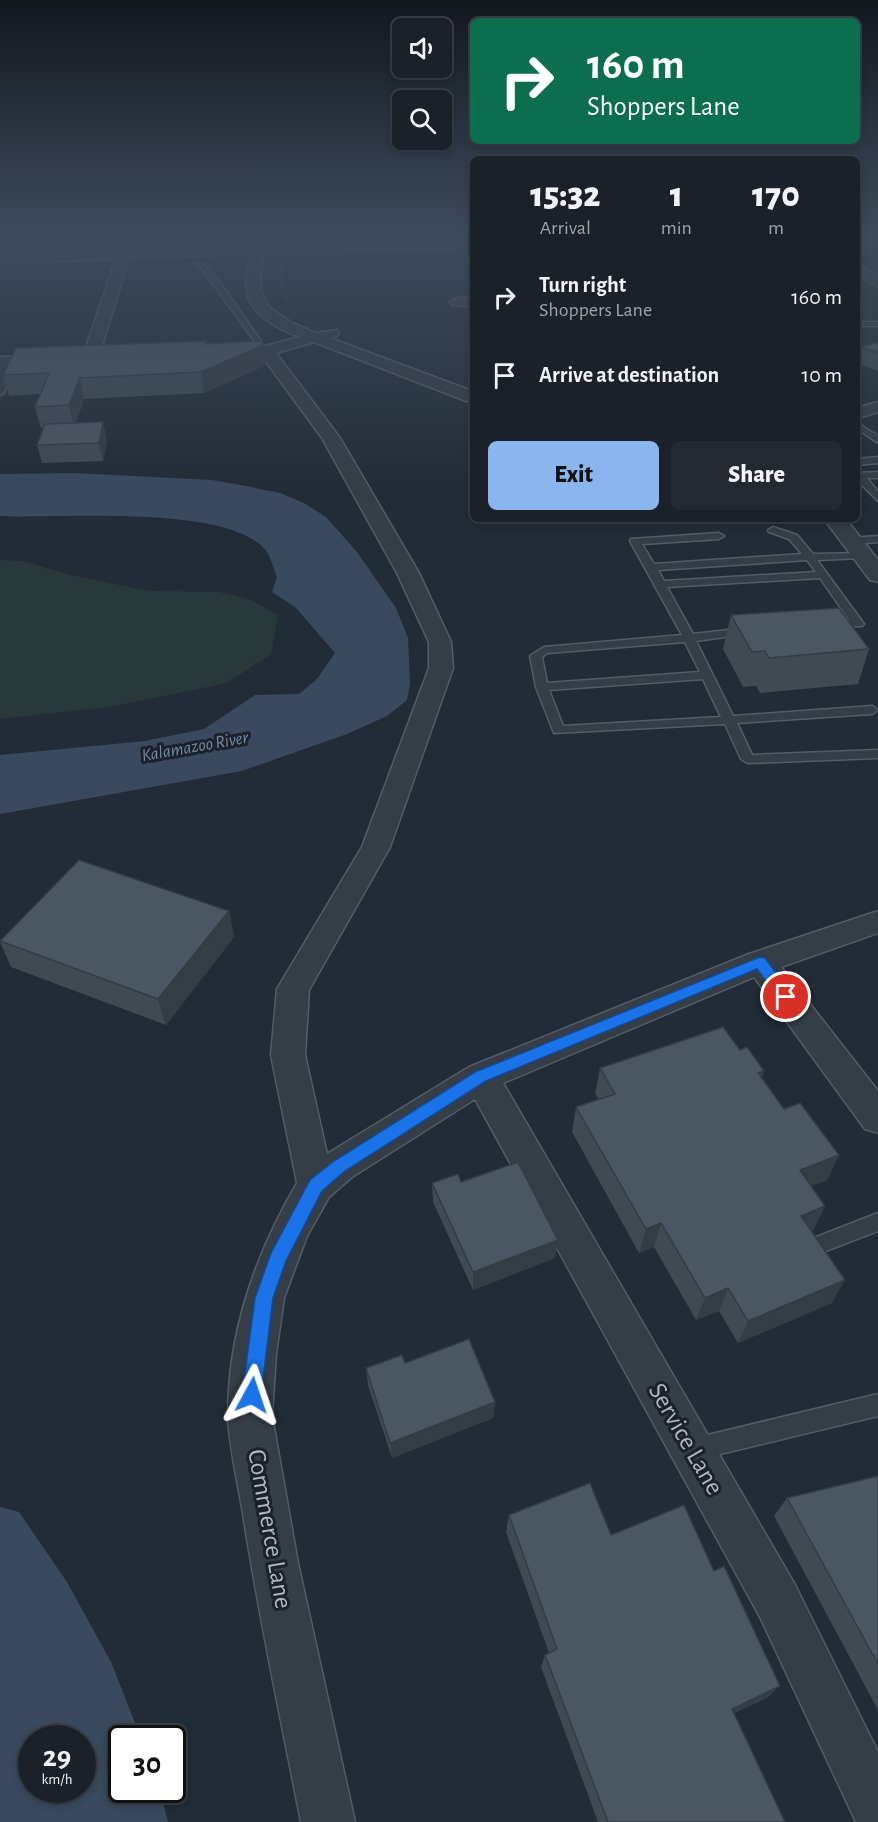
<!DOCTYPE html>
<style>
:root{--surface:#1a2128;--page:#232930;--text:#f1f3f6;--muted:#9fa3a8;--line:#383e45;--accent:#8ab6ee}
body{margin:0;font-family:"Alegreya Sans",sans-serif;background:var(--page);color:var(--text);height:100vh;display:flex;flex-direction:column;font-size:22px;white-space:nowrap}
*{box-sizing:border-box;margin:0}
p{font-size:20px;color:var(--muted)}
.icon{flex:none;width:33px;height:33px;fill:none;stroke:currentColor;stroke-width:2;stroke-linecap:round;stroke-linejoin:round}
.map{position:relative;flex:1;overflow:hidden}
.drawer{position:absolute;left:470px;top:156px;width:390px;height:366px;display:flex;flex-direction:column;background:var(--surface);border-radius:9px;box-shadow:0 3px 9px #0003,0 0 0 2px var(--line)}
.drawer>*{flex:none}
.top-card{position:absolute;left:470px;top:18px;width:390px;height:126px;border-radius:9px;box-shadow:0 3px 9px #0003,0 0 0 2px var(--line);background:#0b6e4f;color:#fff;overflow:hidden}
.controls{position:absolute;left:392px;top:18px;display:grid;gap:12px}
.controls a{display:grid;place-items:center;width:60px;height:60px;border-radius:9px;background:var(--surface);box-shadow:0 3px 9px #0003,0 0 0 2px var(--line);font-size:30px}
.speed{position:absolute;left:18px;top:1725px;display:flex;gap:12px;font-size:30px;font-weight:700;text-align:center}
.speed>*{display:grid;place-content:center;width:78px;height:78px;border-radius:50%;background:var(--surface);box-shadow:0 3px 9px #0003,0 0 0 2px var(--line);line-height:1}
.speed small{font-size:15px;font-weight:400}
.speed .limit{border:3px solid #111;border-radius:9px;background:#fff;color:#111}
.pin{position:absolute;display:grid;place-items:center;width:51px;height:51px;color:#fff;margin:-26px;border:3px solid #fff;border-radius:50%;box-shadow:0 2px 6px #0007}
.me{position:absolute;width:66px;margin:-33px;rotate:5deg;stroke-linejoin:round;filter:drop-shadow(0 0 4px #0008)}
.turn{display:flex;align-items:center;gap:21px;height:126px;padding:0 18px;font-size:27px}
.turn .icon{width:78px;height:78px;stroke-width:2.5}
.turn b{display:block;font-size:42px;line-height:51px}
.eta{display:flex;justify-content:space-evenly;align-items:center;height:102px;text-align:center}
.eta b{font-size:36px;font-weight:800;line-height:42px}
.action{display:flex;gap:12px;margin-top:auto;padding:12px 18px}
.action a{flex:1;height:69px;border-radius:9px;background:var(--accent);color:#111;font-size:24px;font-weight:800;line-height:69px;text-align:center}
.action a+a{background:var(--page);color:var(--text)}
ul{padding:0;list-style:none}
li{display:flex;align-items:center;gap:18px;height:78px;padding:0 18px}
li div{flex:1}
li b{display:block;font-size:22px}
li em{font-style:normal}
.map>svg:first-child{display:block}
</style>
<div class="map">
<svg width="878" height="1822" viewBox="0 0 878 1822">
<rect width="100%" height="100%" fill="#222c36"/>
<path fill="#273a39" d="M0 560 23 561 71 575 148 591 219 592 249 599 278 615 271 654 227 683 110 707 0 719Z"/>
<path fill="#394a5e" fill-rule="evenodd" d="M74 473 212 480 246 486 280 493 304 503 326 517 357 552 396 608 408 638 410 684 407 700 387 716 347 734 242 771 0 814V755L145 741 204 729 255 695 299 694 317 679 335 653 296 608 272 592 277 577C274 569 271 559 267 552 232 503 57 519 0 516V474Z
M0 1507 19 1512 67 1582 111 1662 141 1738H122V1790H160L168 1822H0ZM32 1738H82V1790H32Z"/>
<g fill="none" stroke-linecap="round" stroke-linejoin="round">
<g stroke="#535b64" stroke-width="3">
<path id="service" d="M154 237H160L159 243 191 246 158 247 152 244Z
M198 263H202L217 278 269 353H263Z
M856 322H878V326H856Z
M4 360 8 362V381L4 393 0 395V362Z
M856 422 878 436V443L856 428Z
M878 457V463L856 465V459Z
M878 472V478H867L878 492V501L856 479V473Z
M773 527 797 535 813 554 866 553V557L862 558 817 560 864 624 862 626 829 627V623L850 621 820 578 667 587 693 634 746 628 752 631 746 634 696 641 733 716 872 706 878 710 872 714 737 723 752 755 878 750V758L748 763 741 759 725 724 554 733 536 687 530 656 544 647 682 635 630 541 631 539 719 533 724 536 719 539 642 544 654 564 802 554 789 539 769 532 768 530ZM807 560 816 572 664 581 658 570ZM685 642 700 672 547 683 542 657 547 653ZM703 679 721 717 563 726 549 690Z
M878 536V542L851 544 846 541 851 538Z
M878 1213V1231L813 1256 806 1253 803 1247 806 1241Z
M878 1394V1416L695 1460 687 1457 684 1449 687 1441 695 1438Z"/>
</g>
<g stroke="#535b64" stroke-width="3">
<path id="minor" d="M124 237 135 239 132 251 472 239V247L263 254 260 289 270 308 292 323 316 333 337 330 339 333 337 336 330 338 472 391V402L466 401 314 342 276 353 340 438 419 573 451 642 453 668 390 847 309 990 305 1055 327 1154 469 1067 749 954 878 911V933L781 967 878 1091V1133L865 1129 754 977 503 1083 794 1583 878 1752V1822H856L760 1617 475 1099 352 1177 329 1197 307 1236 284 1298 276 1354 272 1416 298 1563 355 1822H301C281 1720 259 1617 243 1514 238 1482 229 1448 228 1415 228 1333 256 1253 297 1183L271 1055 277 989 362 847 429 668V642L397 573 322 438 262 356 249 357 241 352 244 349 265 346 300 337C278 329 249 315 246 288 245 276 249 265 251 254L129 258 98 359 90 364 82 359 116 259 0 263V255L119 251Z
M878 237V245L856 246V238Z
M856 262 878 276V287L856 273Z
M457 298H472V306L452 305 450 302Z
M51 355 59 360 56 363 0 367V357Z
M878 402V412L856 419V408Z"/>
</g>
<g stroke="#535b64" stroke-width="3">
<path id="tertiary" d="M824 519H846L878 560V582L870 580Z"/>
</g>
<path stroke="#455758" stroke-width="1.5" stroke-dasharray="2 2" stroke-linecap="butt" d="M281 265 282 291 290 303"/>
<use href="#service" fill="#353d46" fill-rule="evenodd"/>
<use href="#minor" fill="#353d46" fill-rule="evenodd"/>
<use href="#tertiary" fill="#353d46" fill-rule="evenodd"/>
</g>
<path fill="#404a53" d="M0 237H38L37 238 0 239Z
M229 237H308V243L230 245Z
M206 341V344L264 345 266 365 204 393 84 399 76 423 107 440 103 461 42 463 37 445 43 428H41L35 407 40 394 9 396 3 375Z
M878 342V371L857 363 861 347Z
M731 615 869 649 858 684 760 693 756 686 743 687 723 649Z
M229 911 234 937 166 1025 11 967 0 942V940Z
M740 1050 764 1071 762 1077 784 1109 839 1155 827 1180 811 1186 825 1206 813 1230 812 1231 832 1303 738 1343 719 1311 696 1320 654 1247 639 1253 572 1132 576 1107 599 1099 595 1094 600 1068Z
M461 1182 555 1258 473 1290 433 1202 432 1183Z
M405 1363 495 1402 493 1418 392 1458 368 1385 366 1368Z
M878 1476V1710L774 1516 787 1498Z
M509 1515 611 1535 767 1698 734 1713 785 1822H598L541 1667 545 1655 549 1653 506 1532Z"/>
<path fill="#343c44" d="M264 345 266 365 204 393 201 372Z
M80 378 84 399 74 427 69 405Z
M103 422 107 440 103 461 99 443Z
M229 911 234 937 166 1025 158 999Z
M764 1071 755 1096 758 1073Z
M839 1155 827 1180 789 1195 800 1170Z
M825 1206 813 1230 790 1240 801 1216Z
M661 1223 654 1247 639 1253 646 1229Z
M558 1240 555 1258 473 1290V1272Z
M845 1280 832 1303 738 1343 748 1321Z
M728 1288 719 1311 696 1320 705 1298Z
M495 1402 493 1418 392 1458 390 1443Z
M780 1686 767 1698 720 1719 732 1709Z"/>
<path fill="#4a5661" stroke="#343c44" stroke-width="1.5" d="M206 341 205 344 261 341 264 345 201 372 80 378 69 405 35 407 49 373 3 375 16 348Z
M878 342V353L861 347Z
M103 422 99 443 37 445 45 424Z
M839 608 869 649 769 658 765 651 752 652 731 615Z
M79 860 229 911 158 999 0 941Z
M723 1027 740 1050 747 1047 764 1071 758 1073 784 1109 800 1103 839 1155 800 1170 825 1206 801 1216 845 1280 748 1321 728 1288 705 1298 661 1223 646 1229 576 1107 615 1094 600 1068Z
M518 1162 558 1240 473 1272 432 1183 458 1174 461 1182Z
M469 1339 495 1402 390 1443 366 1368 402 1355 405 1363Z
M878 1476V1664L787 1498Z
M590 1483 611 1535 684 1505 714 1571 724 1566 780 1686 732 1709 785 1822H608L545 1655 557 1649 509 1515Z"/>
<linearGradient id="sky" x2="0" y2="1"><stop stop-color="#13181e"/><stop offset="0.48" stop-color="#3e4b5d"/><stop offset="1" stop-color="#3e4b5d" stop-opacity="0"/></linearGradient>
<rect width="878" height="492" fill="url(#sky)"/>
<path fill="#1a73e8" stroke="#114b97" stroke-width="1.5" d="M760 957 765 958 791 993 793 997 791 1001H781L757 969 486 1081 345 1171 322 1191 286 1261 273 1298 261 1395 258 1402 252 1405 245 1402 242 1395 255 1298 271 1253 310 1180 334 1161 475 1072Z"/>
<g text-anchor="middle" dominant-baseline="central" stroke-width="6" stroke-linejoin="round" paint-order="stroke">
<g font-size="18" font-style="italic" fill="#728ba4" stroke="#1b222b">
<text transform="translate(195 747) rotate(-10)">Kalamazoo River</text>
</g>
<g font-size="26" fill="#b0b8c3" stroke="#1b222b">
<text transform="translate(686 1439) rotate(60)">Service Lane</text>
<text transform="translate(270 1529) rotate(80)">Commerce Lane</text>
</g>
</g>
</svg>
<div class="controls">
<a><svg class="icon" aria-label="sound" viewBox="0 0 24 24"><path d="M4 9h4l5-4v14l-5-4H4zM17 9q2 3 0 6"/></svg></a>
<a><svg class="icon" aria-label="search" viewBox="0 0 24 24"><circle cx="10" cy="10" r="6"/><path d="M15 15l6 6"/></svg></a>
</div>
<div class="speed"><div>29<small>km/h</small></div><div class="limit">30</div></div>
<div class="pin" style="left:786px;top:997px;background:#d93025"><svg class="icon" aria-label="arrive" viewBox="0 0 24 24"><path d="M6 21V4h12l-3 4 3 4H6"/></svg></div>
<svg class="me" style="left:252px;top:1395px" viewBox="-20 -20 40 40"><path d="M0-17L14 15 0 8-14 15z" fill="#1a73e8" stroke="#fff" stroke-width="4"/></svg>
<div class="top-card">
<div class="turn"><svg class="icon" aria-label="right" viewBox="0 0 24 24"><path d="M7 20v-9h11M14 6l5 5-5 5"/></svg><div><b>160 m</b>Shoppers Lane</div></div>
</div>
<section class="drawer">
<div class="eta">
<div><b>15:32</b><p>Arrival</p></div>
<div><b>1</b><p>min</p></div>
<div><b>170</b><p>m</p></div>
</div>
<ul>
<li><svg class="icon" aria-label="right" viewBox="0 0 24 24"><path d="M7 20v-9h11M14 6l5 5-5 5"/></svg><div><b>Turn right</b><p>Shoppers Lane</p></div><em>160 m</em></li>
<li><svg class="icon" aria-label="arrive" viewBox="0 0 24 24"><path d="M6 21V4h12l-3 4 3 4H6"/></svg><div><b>Arrive at destination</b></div><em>10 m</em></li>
</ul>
<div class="action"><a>Exit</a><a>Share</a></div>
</section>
</div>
